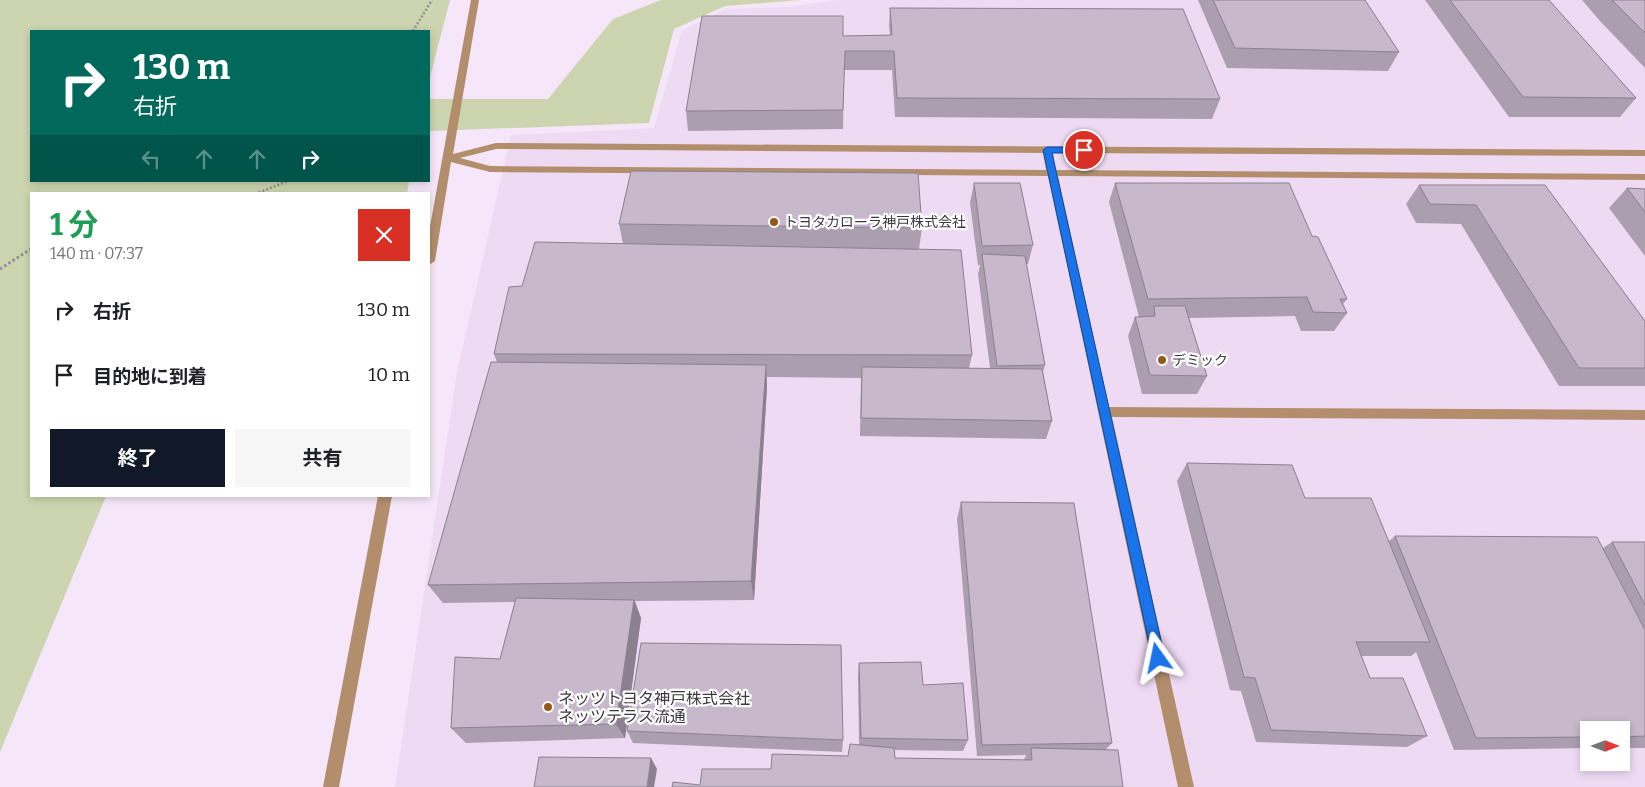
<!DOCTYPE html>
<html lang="ja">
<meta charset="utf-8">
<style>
:root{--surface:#fff;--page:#f6f6f6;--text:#202124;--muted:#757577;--accent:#111827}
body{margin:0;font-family:Bitter,"Noto Sans JP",serif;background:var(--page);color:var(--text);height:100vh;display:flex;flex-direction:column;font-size:19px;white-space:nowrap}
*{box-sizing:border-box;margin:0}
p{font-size:16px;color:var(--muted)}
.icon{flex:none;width:28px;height:28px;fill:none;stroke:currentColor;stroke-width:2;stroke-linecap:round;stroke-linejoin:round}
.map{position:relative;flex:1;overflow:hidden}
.details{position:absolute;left:30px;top:192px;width:400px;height:305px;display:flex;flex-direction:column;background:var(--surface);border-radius:0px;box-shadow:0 2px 8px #0003}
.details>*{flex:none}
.banner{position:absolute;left:30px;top:30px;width:400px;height:152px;border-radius:0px;box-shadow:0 2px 8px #0003;background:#00695c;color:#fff;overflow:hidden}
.needle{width:32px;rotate:90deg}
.tools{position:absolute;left:1580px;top:721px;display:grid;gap:10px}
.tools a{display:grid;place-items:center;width:50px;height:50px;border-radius:0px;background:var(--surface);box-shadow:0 2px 8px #0003;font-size:25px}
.pin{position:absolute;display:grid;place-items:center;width:42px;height:42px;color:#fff;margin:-21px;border:2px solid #fff;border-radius:50%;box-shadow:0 1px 5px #0007}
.me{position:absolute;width:55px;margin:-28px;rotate:348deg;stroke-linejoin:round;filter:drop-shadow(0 0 4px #0008)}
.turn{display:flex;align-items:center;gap:18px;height:105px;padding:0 20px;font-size:22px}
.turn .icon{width:65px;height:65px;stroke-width:2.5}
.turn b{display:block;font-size:35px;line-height:42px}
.lanes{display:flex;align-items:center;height:48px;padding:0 20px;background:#0003;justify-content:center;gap:25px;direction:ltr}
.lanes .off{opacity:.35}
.round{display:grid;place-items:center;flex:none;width:52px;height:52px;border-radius:0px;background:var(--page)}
.headline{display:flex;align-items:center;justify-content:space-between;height:85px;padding:0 20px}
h1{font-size:30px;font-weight:700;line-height:38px;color:#1e9e55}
.action{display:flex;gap:10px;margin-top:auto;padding:10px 20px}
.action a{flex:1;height:58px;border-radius:0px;background:var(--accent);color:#fff;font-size:20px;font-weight:700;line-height:58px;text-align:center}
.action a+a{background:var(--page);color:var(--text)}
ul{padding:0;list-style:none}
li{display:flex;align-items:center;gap:15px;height:65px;padding:0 20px}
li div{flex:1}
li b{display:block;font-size:19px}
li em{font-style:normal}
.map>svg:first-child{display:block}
</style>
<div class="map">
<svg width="1645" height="787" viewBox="0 0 1645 787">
<rect width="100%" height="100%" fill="#f6e6f9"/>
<path fill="#efdaf4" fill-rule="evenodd" d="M837 0H1645V787H395L457 372 511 135 654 128 682 30 726 9 787 7ZM1589 730H1621V762H1589Z"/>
<path fill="#ccd5af" d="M0 0H450L429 81V31H31V181H409L407 194H31V496H106L0 752Z
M661 0H801L725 6 674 29 649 123 429 131V99H548L613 19Z"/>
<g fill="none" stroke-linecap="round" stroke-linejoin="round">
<path stroke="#968b98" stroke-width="2.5" stroke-dasharray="2 2" stroke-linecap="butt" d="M413 31 432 0
M255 194 288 181"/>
<path stroke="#968b98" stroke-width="3" stroke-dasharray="2.5 2.5" stroke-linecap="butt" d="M0 269 31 249"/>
<path fill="#b28e6d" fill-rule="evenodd" d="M471 0H479L453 154 496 143 1645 150V156L1053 153 1056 170 1645 174V180L1058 176 1109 407 1645 410V420L1112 417 1194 787H1178L1048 176 490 172 451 162 435 261 429 265V232ZM496 149 1043 153 1046 170 490 166 460 158Z
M378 496H392L339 787H323Z"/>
</g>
<path fill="#ab9eaf" d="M1198 0H1365L1399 52 1388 71 1227 68Z
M1425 0H1549L1636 98 1620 117H1509Z
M1582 0H1645V68L1600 21Z
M890 8 1220 99 1212 119 895 117 892 70H844L843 129 688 131 686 111 843 36 890 35 889 27Z
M974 183 1033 245 1028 264H1026L1045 365 1043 372 1052 421 1046 439 860 436 861 378 767 377V387L754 600 635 601 641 618 625 738 466 743 451 728 500 659 515 602 443 603 428 585 497 362 494 354 623 244 619 224 922 228 919 249 972 355 969 368H990L978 274 980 265H978L970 203Z
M1115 183 1312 236 1347 299 1343 304 1347 313 1334 331H1301L1295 316 1189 318 1207 376 1197 394H1142L1128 336 1135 317H1139L1109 202Z
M1419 185H1545L1645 321V386H1559L1461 224 1416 223 1406 204Z
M1627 188 1645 189V256L1609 208Z
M1187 463 1305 498 1389 541 1395 536 1603 548 1612 542H1645V748H1621V730H1589V748L1454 750 1416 652 1411 656H1361L1370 678 1427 736 1407 747 1256 742 1241 691 1230 690 1177 481Z
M961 502 1112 743 1106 749 1123 787 700 785 771 769 848 756 859 745 858 676 859 663 923 685 968 740 963 751 894 750 895 758 1024 760 1026 755 977 756 957 519Z
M627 731 843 740 842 752 633 743Z"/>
<path fill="#8b818e" d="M766 365 767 387 754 600 751 581Z
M634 600 641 618 625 738 616 724Z
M651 758 657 769 654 787H647Z"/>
<path fill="#c7b8cb" stroke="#8b818e" d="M1213 0H1365L1399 52 1235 48Z
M1450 0H1549L1636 98 1523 97Z
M1612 0H1645V33Z
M890 8 1183 9 1220 99 897 98 894 51H845L843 110 686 111 702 16H843V36L892 35Z
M631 171 918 173 922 228 619 224Z
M974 183H1020L1033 245 982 246Z
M1115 183H1289L1312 236 1318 237 1347 299H1340L1347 313 1313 312 1307 297 1148 299Z
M1419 185H1545L1645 321V368H1579L1476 205 1430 204Z
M1627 188 1645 189V212Z
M535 242 961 250 972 355 494 354 509 287 522 286Z
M982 254 1025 256 1045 365 997 366Z
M1154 306H1185L1207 376 1150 375 1135 317 1155 316Z
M491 362 766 365 751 581 428 585Z
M862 367 1042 369 1052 421 861 418Z
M1187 463 1292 465 1305 498H1371L1430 642H1356L1370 678H1403L1427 736 1271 730 1255 678 1244 677Z
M961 502 1074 503 1112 743 982 745Z
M1395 536 1597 537 1645 630V736L1621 737V730H1589V737L1476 738Z
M1612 542H1645V605Z
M516 598 634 600 616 724 451 728 455 657 500 659Z
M641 643 841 645 843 740 627 731Z
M921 662 923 685 963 683 968 740 861 738 859 663Z
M850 744 894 748 895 758 1032 760 1031 748 1118 750 1123 787H672L673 782 700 785 702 769H771L772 754 848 756Z
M539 757 651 758 647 787H534Z"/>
<path fill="#1a73e8" stroke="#114b97" d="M1047 147H1084L1088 150 1084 153H1052L1165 658 1163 663 1158 665 1154 663 1152 658 1043 150Z"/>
<g fill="#945919" stroke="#fff" stroke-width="2">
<circle cx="774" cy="222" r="5"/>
<circle cx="1162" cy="360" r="5"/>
<circle cx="548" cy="707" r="5"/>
</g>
<g text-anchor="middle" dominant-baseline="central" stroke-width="4.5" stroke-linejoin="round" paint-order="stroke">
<g font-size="14" fill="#3e383f" stroke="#fff" text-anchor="start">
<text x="784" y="222">トヨタカローラ神戸株式会社</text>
<text x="1172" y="360">デミック</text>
</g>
<g font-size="16" fill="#3e383f" stroke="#fff" text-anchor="start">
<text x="558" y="698">ネッツトヨタ神戸株式会社<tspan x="558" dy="18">ネッツテラス流通</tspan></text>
</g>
</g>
</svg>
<div class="tools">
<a><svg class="needle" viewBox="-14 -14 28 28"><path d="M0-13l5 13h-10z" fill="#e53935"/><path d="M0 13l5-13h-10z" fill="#757577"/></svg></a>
</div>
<div class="pin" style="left:1084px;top:150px;background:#d93025"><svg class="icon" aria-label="arrive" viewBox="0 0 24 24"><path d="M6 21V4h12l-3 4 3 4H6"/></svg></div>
<svg class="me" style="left:1158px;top:658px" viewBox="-20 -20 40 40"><path d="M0-17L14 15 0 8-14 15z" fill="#1a73e8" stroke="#fff" stroke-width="4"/></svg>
<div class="banner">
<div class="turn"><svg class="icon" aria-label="right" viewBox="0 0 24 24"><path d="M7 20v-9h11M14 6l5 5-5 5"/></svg><div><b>130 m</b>右折</div></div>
<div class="lanes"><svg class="icon off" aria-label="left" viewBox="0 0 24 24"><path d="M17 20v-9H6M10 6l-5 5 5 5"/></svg><svg class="icon off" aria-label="ahead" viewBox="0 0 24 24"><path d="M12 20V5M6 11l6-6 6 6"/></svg><svg class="icon off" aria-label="ahead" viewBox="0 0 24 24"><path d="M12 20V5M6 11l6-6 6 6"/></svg><svg class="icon" aria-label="right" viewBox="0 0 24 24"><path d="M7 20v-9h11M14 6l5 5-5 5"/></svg></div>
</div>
<section class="details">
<div class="headline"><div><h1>1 分</h1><p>140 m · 07:37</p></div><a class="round" style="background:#d93025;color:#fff"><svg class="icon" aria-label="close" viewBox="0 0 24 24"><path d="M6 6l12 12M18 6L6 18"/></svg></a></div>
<ul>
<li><svg class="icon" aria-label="right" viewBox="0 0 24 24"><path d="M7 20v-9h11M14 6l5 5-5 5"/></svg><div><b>右折</b></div><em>130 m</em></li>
<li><svg class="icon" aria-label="arrive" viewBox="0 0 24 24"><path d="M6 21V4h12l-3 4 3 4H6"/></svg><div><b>目的地に到着</b></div><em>10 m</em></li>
</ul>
<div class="action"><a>終了</a><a>共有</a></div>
</section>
</div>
